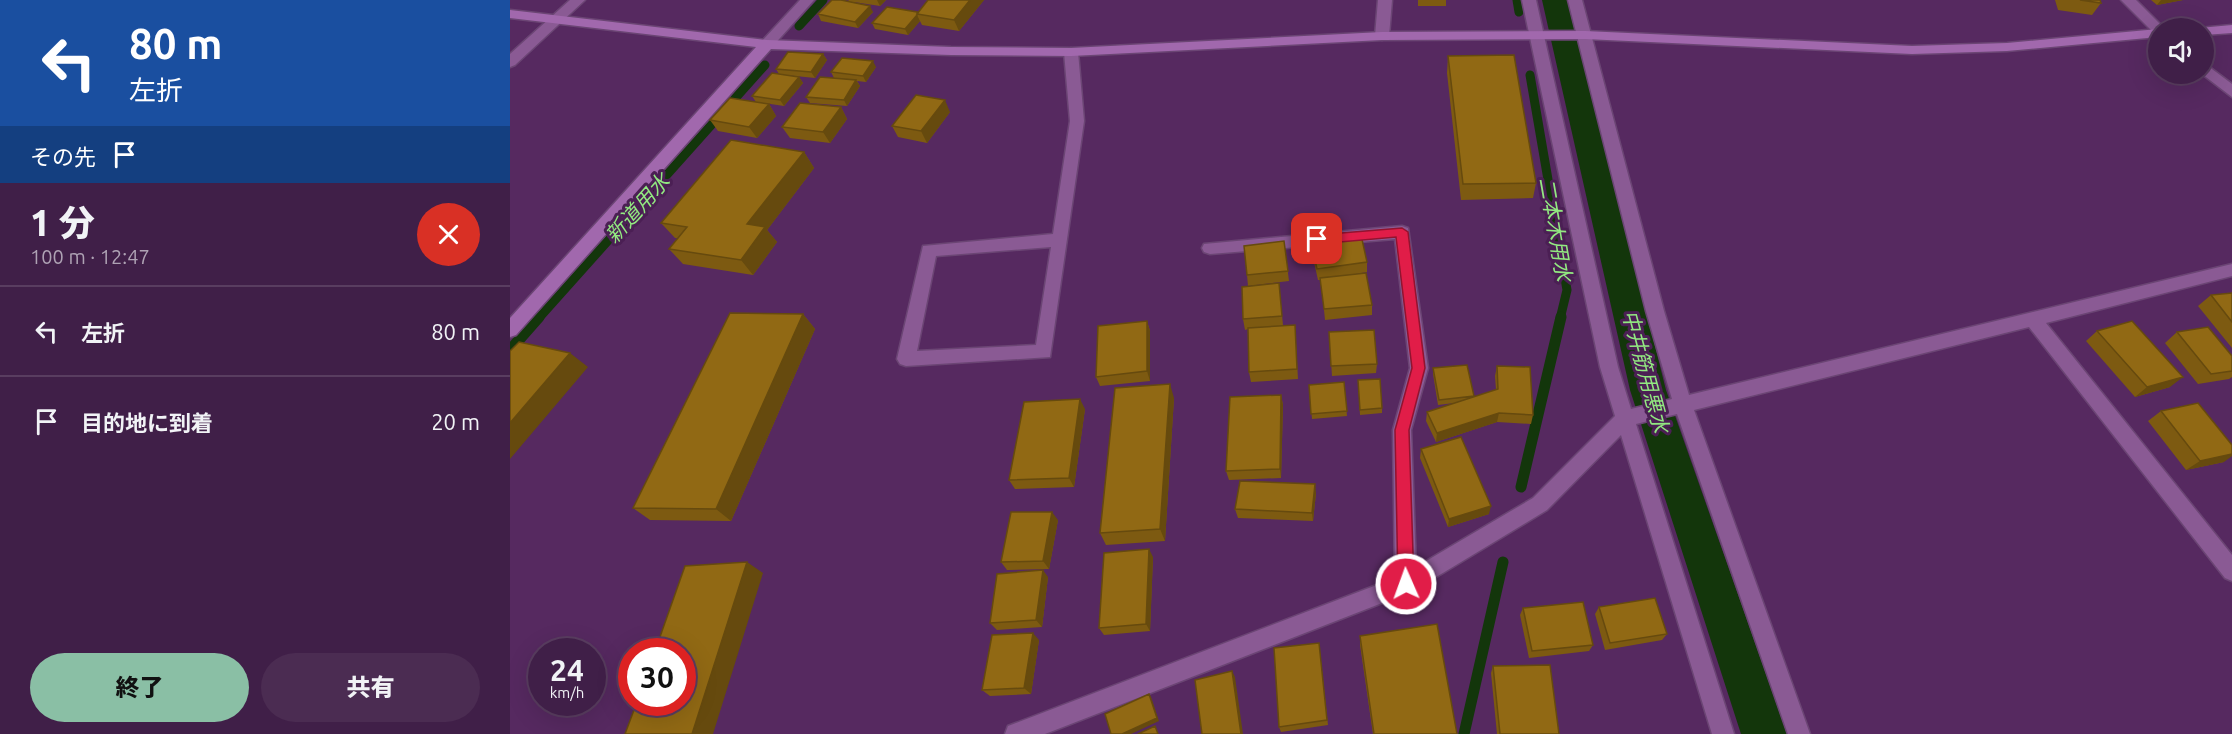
<!DOCTYPE html>
<html lang="ja">
<meta charset="utf-8">
<style>
:root{--surface:#401f48;--page:#4b2c52;--text:#f1f3f6;--muted:#aea2b4;--line:#593d60;--accent:#8abfa5}
body{margin:0;font-family:Ubuntu,"Noto Sans JP",sans-serif;background:var(--page);color:var(--text);height:100vh;display:flex;flex-direction:column;font-size:22px;white-space:nowrap}
*{box-sizing:border-box;margin:0}
p{font-size:20px;color:var(--muted)}
.icon{flex:none;width:33px;height:33px;fill:none;stroke:currentColor;stroke-width:2;stroke-linecap:round;stroke-linejoin:round}
.map{position:relative;flex:1;overflow:hidden}
.details{display:flex;flex-direction:column;background:var(--surface);width:510px}
.details>*{flex:none}
.banner{background:#1a4fa0;color:#fff;overflow:hidden}
.buttons{position:absolute;left:1638px;top:18px;display:grid;gap:12px}
.buttons a{display:grid;place-items:center;width:66px;height:66px;border-radius:50%;background:var(--surface);box-shadow:0 6px 24px #0002,0 0 0 2px var(--line);font-size:30px}
.speed{position:absolute;left:18px;top:638px;display:flex;gap:12px;font-size:30px;font-weight:700;text-align:center}
.speed>*{display:grid;place-content:center;width:78px;height:78px;border-radius:50%;background:var(--surface);box-shadow:0 6px 24px #0002,0 0 0 2px var(--line);line-height:1}
.speed small{font-size:15px;font-weight:400}
.speed .limit{border:9px solid #d22;background:#fff;color:#111}
.pin{position:absolute;display:grid;place-items:center;width:51px;height:51px;color:#fff;margin:-26px;border-radius:12px;box-shadow:0 3px 9px #0006}
.me{position:absolute;width:66px;margin:-33px;rotate:358deg;stroke-linejoin:round;filter:drop-shadow(0 0 4px #0008)}
.turn{display:flex;align-items:center;gap:21px;height:126px;padding:0 30px;font-size:27px}
.turn .icon{width:78px;height:78px;stroke-width:2.5}
.turn b{display:block;font-size:42px;line-height:51px}
.then{display:flex;align-items:center;height:57px;padding:0 30px;background:#0003;gap:12px;font-size:22px}
.round{display:grid;place-items:center;flex:none;width:63px;height:63px;border-radius:32px;background:var(--page)}
.head{display:flex;align-items:center;justify-content:space-between;height:102px;padding:0 30px}
h1{font-size:36px;font-weight:800;line-height:45px}
.action{display:flex;gap:12px;margin-top:auto;padding:12px 30px}
.action a{flex:1;height:69px;border-radius:36px;background:var(--accent);color:#111;font-size:24px;font-weight:800;line-height:69px;text-align:center}
.action a+a{background:var(--page);color:var(--text)}
ul{padding:0;list-style:none}
li{display:flex;align-items:center;gap:18px;height:90px;padding:0 30px;border-top:2px solid var(--line)}
li div{flex:1}
li b{display:block;font-size:22px}
li em{font-style:normal}
main{display:flex;flex:1;min-height:0}
.map>svg:first-child{display:block}
</style>
<main>
<section class="details">
<div class="banner">
<div class="turn"><svg class="icon" aria-label="left" viewBox="0 0 24 24"><path d="M17 20v-9H6M10 6l-5 5 5 5"/></svg><div><b>80 m</b>左折</div></div>
<div class="then">その先<svg class="icon" aria-label="arrive" viewBox="0 0 24 24"><path d="M6 21V4h12l-3 4 3 4H6"/></svg></div>
</div>
<div class="head"><div><h1>1 分</h1><p>100 m · 12:47</p></div><a class="round" style="background:#d93025;color:#fff"><svg class="icon" aria-label="close" viewBox="0 0 24 24"><path d="M6 6l12 12M18 6L6 18"/></svg></a></div>
<ul>
<li><svg class="icon" aria-label="left" viewBox="0 0 24 24"><path d="M17 20v-9H6M10 6l-5 5 5 5"/></svg><div><b>左折</b></div><em>80 m</em></li>
<li><svg class="icon" aria-label="arrive" viewBox="0 0 24 24"><path d="M6 21V4h12l-3 4 3 4H6"/></svg><div><b>目的地に到着</b></div><em>20 m</em></li>
</ul>
<div class="action"><a>終了</a><a>共有</a></div>
</section>
<div class="map">
<svg width="1722" height="734" viewBox="0 0 1722 734">
<rect width="100%" height="100%" fill="#562960"/>
<g fill="none" stroke-linecap="round" stroke-linejoin="round">
<path stroke="#13360b" stroke-width="9" d="M1007 0 1009 12
M289 26 313 0
M1020 75 1057 290 1050 319
M28 319 255 65"/>
<path stroke="#13360b" stroke-width="11" d="M0 350 29 317
M1011 487 1051 317
M954 734 993 562"/>
<path fill="#13360b" fill-rule="evenodd" d="M1032 0H1058L1156 390 1277 734H1231L1120 390Z"/>
<g stroke="#6b4574" stroke-width="3">
<path id="street" d="M60 0H75L5 65 0 67V54Z
M290 0H304L262 47H252V41Z
M868 0H882L879 36 872 40 865 36Z
M1012 0H1026L1108 367 1121 409 1162 399 1136 311 1058 0H1072L1154 311 1179 395 1722 264V276L1536 323 1722 555V581L1715 578 1519 327 1184 410 1300 734H1278L1167 414 1126 424 1224 734H1202L1111 435 1037 510 903 591 535 734H495L498 726 506 723 885 578 883 430 900 368 885 239 700 254 694 252 692 248 694 244 892 226 898 228 918 368 901 430 906 567 1023 498 1105 416 1090 367Z
M1611 0H1626L1654 28H1648V33L1643 32Z
M561 48 568 52 574 121 540 357 396 366 390 364 387 359 413 246 543 234 560 121 554 52ZM541 247 526 345 407 351 426 256Z
M1694 63 1722 84V97L1692 74Z"/>
</g>
<g stroke="#6b4574" stroke-width="3">
<path id="secondary" d="M0 10 257 40 441 47 561 48 872 32 1075 31 1402 46 1497 43 1648 29V37L1497 51 1402 54 1075 39 872 40 561 56 441 55 261 49 6 335 0 337V318L246 47 0 18Z
M1722 25V33L1694 35V28H1689Z"/>
</g>
<use href="#street" fill="#8a5a94" fill-rule="evenodd"/>
<use href="#secondary" fill="#a168ad" fill-rule="evenodd"/>
</g>
<path fill="#7d5a11" d="M338 0H376L370 6 344 2 363 12 348 28 311 21 308 14 339 1Z
M474 0 449 31 412 25 410 21 398 35 365 29 362 23 407 12Z
M908 0H936V6H908Z
M1545 0H1590L1591 3 1582 15 1548 10Z
M1641 0H1673L1647 5Z
M313 54 317 60 305 78 275 75 289 77 293 83 274 106 246 102 242 96 269 74 266 69Z
M938 56 1026 183 1023 198 951 200 937 73Z
M366 67 356 82 347 81 350 86 337 106 300 103 296 97 324 78 321 72Z
M259 104 266 116 247 138 208 131 200 120Z
M331 107 337 119 320 143 280 138 272 127Z
M440 112 417 143 388 137 382 126Z
M294 152 304 168 257 230 267 242 243 275 173 264 159 249 168 238H165L151 223Z
M774 241 779 281 738 286 737 275Z
M801 242 857 262V272L840 275 862 305V315L815 320 811 280H808L802 253Z
M1722 293V348L1688 306 1701 295Z
M770 294 773 325H785L788 379 741 382 739 372 738 329 735 330 733 319Z
M293 314 305 329 221 521 140 520 123 508Z
M637 321 640 331V381L590 386 586 377Z
M1587 331 1660 387 1625 397 1576 341Z
M819 332 867 364 866 373 822 376Z
M1667 332 1722 356V377L1719 379 1688 384 1655 343Z
M987 366 1023 415 1021 424 987 422 926 442 916 421 917 412 944 403 928 405 923 374V368L964 397 986 390 985 376Z
M848 380 872 408V413L850 415Z
M834 382 837 416 802 419 799 385Z
M771 395 773 405 771 478 719 480 716 471Z
M664 398 655 541 596 545 590 533Z
M575 409 564 487 505 489 499 480Z
M1651 411 1714 462 1676 470 1638 421Z
M911 449 979 514 938 527 910 458Z
M806 493 803 521 728 518 725 509Z
M548 520 539 569 497 570 491 562Z
M643 557 640 631 594 635 589 628Z
M538 577 532 627 487 630 480 623Z
M1089 607 1157 634 1152 640 1095 650 1085 614Z
M1013 608 1083 645 1079 651 1019 658 1010 615Z
M850 636 947 734H863L850 645Z
M529 640 521 694 480 696 472 690Z
M809 643 818 725 771 732 769 727Z
M983 666 1049 734H987L981 673Z"/>
<path fill="#664a0e" d="M367 0H376L370 6Z
M460 0H474L449 31 444 20Z
M1651 0H1673L1647 5Z
M360 6 363 12 348 28 345 22Z
M407 15 410 21 398 35 395 29Z
M313 54 317 60 305 78 301 72Z
M363 61 366 67 356 82 353 76Z
M289 77 293 83 274 106 270 100Z
M346 80 350 86 337 106 334 100Z
M435 100 440 112 417 143 411 131Z
M259 104 266 116 247 138 239 127Z
M331 107 337 119 320 143 313 132Z
M294 152 304 168 257 230 267 242 243 275 231 260 237 224Z
M293 314 305 329 221 521 206 509Z
M637 321 640 331V381L637 371Z
M60 353 78 367 0 459V423Z
M1673 377 1660 387 1625 397 1637 387Z
M660 384 664 398 655 541 650 529Z
M771 395 773 405 771 478 770 469Z
M570 399 575 409 564 487 559 478Z
M989 413 987 422 926 442 927 433Z
M1722 454V456L1714 462 1676 470 1690 461Z
M805 484 806 493 803 521 802 513Z
M981 506 979 514 938 527 939 519Z
M542 512 548 520 539 569 533 561Z
M639 549 643 557 640 631 636 624Z
M237 562 253 573 203 734H182Z
M533 570 538 577 532 627 526 620Z
M523 633 529 640 521 694 514 688Z
M722 671 725 677 733 734H731Z
M639 694 641 697 649 721 621 734H612Z"/>
<path fill="#916914" stroke="#664a0e" stroke-width="1.5" d="M322 0H331L360 6 345 22 308 14Z
M418 0H460L444 20 407 14Z
M1570 0H1590L1591 3Z
M377 7 407 12V15L395 29 362 23Z
M278 52 313 54 301 72 266 69Z
M1004 55 1026 183 953 184 938 56Z
M332 58 363 61 353 76 321 72Z
M262 73 289 77 270 100 242 96Z
M310 77 346 80 334 100 296 97Z
M406 95 435 100 411 131 382 126Z
M220 98 259 104 239 127 200 120Z
M290 103 331 107 313 132 272 127Z
M221 140 294 152 237 224 255 227 231 260 159 249 177 227 151 223Z
M851 235 857 262 807 269 801 242Z
M774 241 778 271 737 275 734 246Z
M856 273 862 305 814 309 810 278Z
M769 283 772 316 733 319 732 287Z
M1722 293V322L1701 295Z
M220 313 293 314 206 509 123 508Z
M637 321V371L586 377 588 326Z
M1622 321 1673 377 1637 387 1587 331Z
M785 325 787 369 739 372 738 328Z
M1698 327 1722 356V371L1701 374 1667 332Z
M864 330 867 364 821 366 819 332Z
M9 342 60 353 0 423V351Z
M957 365 964 396 929 400 923 368Z
M987 366 1020 367 1023 415 989 413 927 433 917 412 988 389Z
M870 379 872 408 850 410 848 380Z
M834 382 837 411 801 414 799 385Z
M660 384 650 529 590 533 605 388Z
M771 395 770 469 716 471 720 397Z
M570 399 559 478 499 480 514 402Z
M1688 403 1722 445V454L1690 461 1651 411Z
M951 437 981 506 939 519 911 449Z
M730 481 805 484 802 513 725 509Z
M501 512H542L533 561 491 562Z
M639 549 636 624 589 628 594 553Z
M237 562 182 734H115L127 702H172V651H145L175 566Z
M533 570 526 620 480 623 487 574Z
M1145 598 1157 634 1100 643 1089 607Z
M1073 602 1083 645 1022 651 1013 608Z
M927 624 947 734H864L850 636Z
M523 633 514 688 472 690 482 635Z
M809 643 817 720 769 727 764 648Z
M1040 665 1049 734H990L983 666Z
M722 671 731 734H692L685 680Z
M639 694 647 718 612 734H601L595 714Z
M645 726 648 734H628Z"/>
<path fill="#e11d48" stroke="#92132f" stroke-width="1.5" d="M892 228 898 232 915 368 899 430 904 584 902 590 896 592 891 590 888 584 885 430 902 368 886 237 807 244 800 239 807 235Z"/>
<g text-anchor="middle" dominant-baseline="central" stroke-width="6" stroke-linejoin="round" paint-order="stroke">
<g font-size="21" font-style="italic" fill="#92e981" stroke="#4b1f54">
<text transform="translate(127 208) rotate(-48)">新道用水</text>
<text transform="translate(1046 229) rotate(80)">二本木用水</text>
<text transform="translate(1136 371) rotate(75)">中井筋用悪水</text>
</g>
</g>
</svg>
<div class="buttons">
<a><svg class="icon" aria-label="sound" viewBox="0 0 24 24"><path d="M4 9h4l5-4v14l-5-4H4zM17 9q2 3 0 6"/></svg></a>
</div>
<div class="speed"><div>24<small>km/h</small></div><div class="limit">30</div></div>
<div class="pin" style="left:807px;top:239px;background:#d93025"><svg class="icon" aria-label="arrive" viewBox="0 0 24 24"><path d="M6 21V4h12l-3 4 3 4H6"/></svg></div>
<svg class="me" style="left:896px;top:584px" viewBox="-20 -20 40 40"><circle r="17" fill="#e11d48" stroke="#fff" stroke-width="3"/><path d="M0-11L8 9 0 5-8 9z" fill="#fff"/></svg>
</div>
</main>
